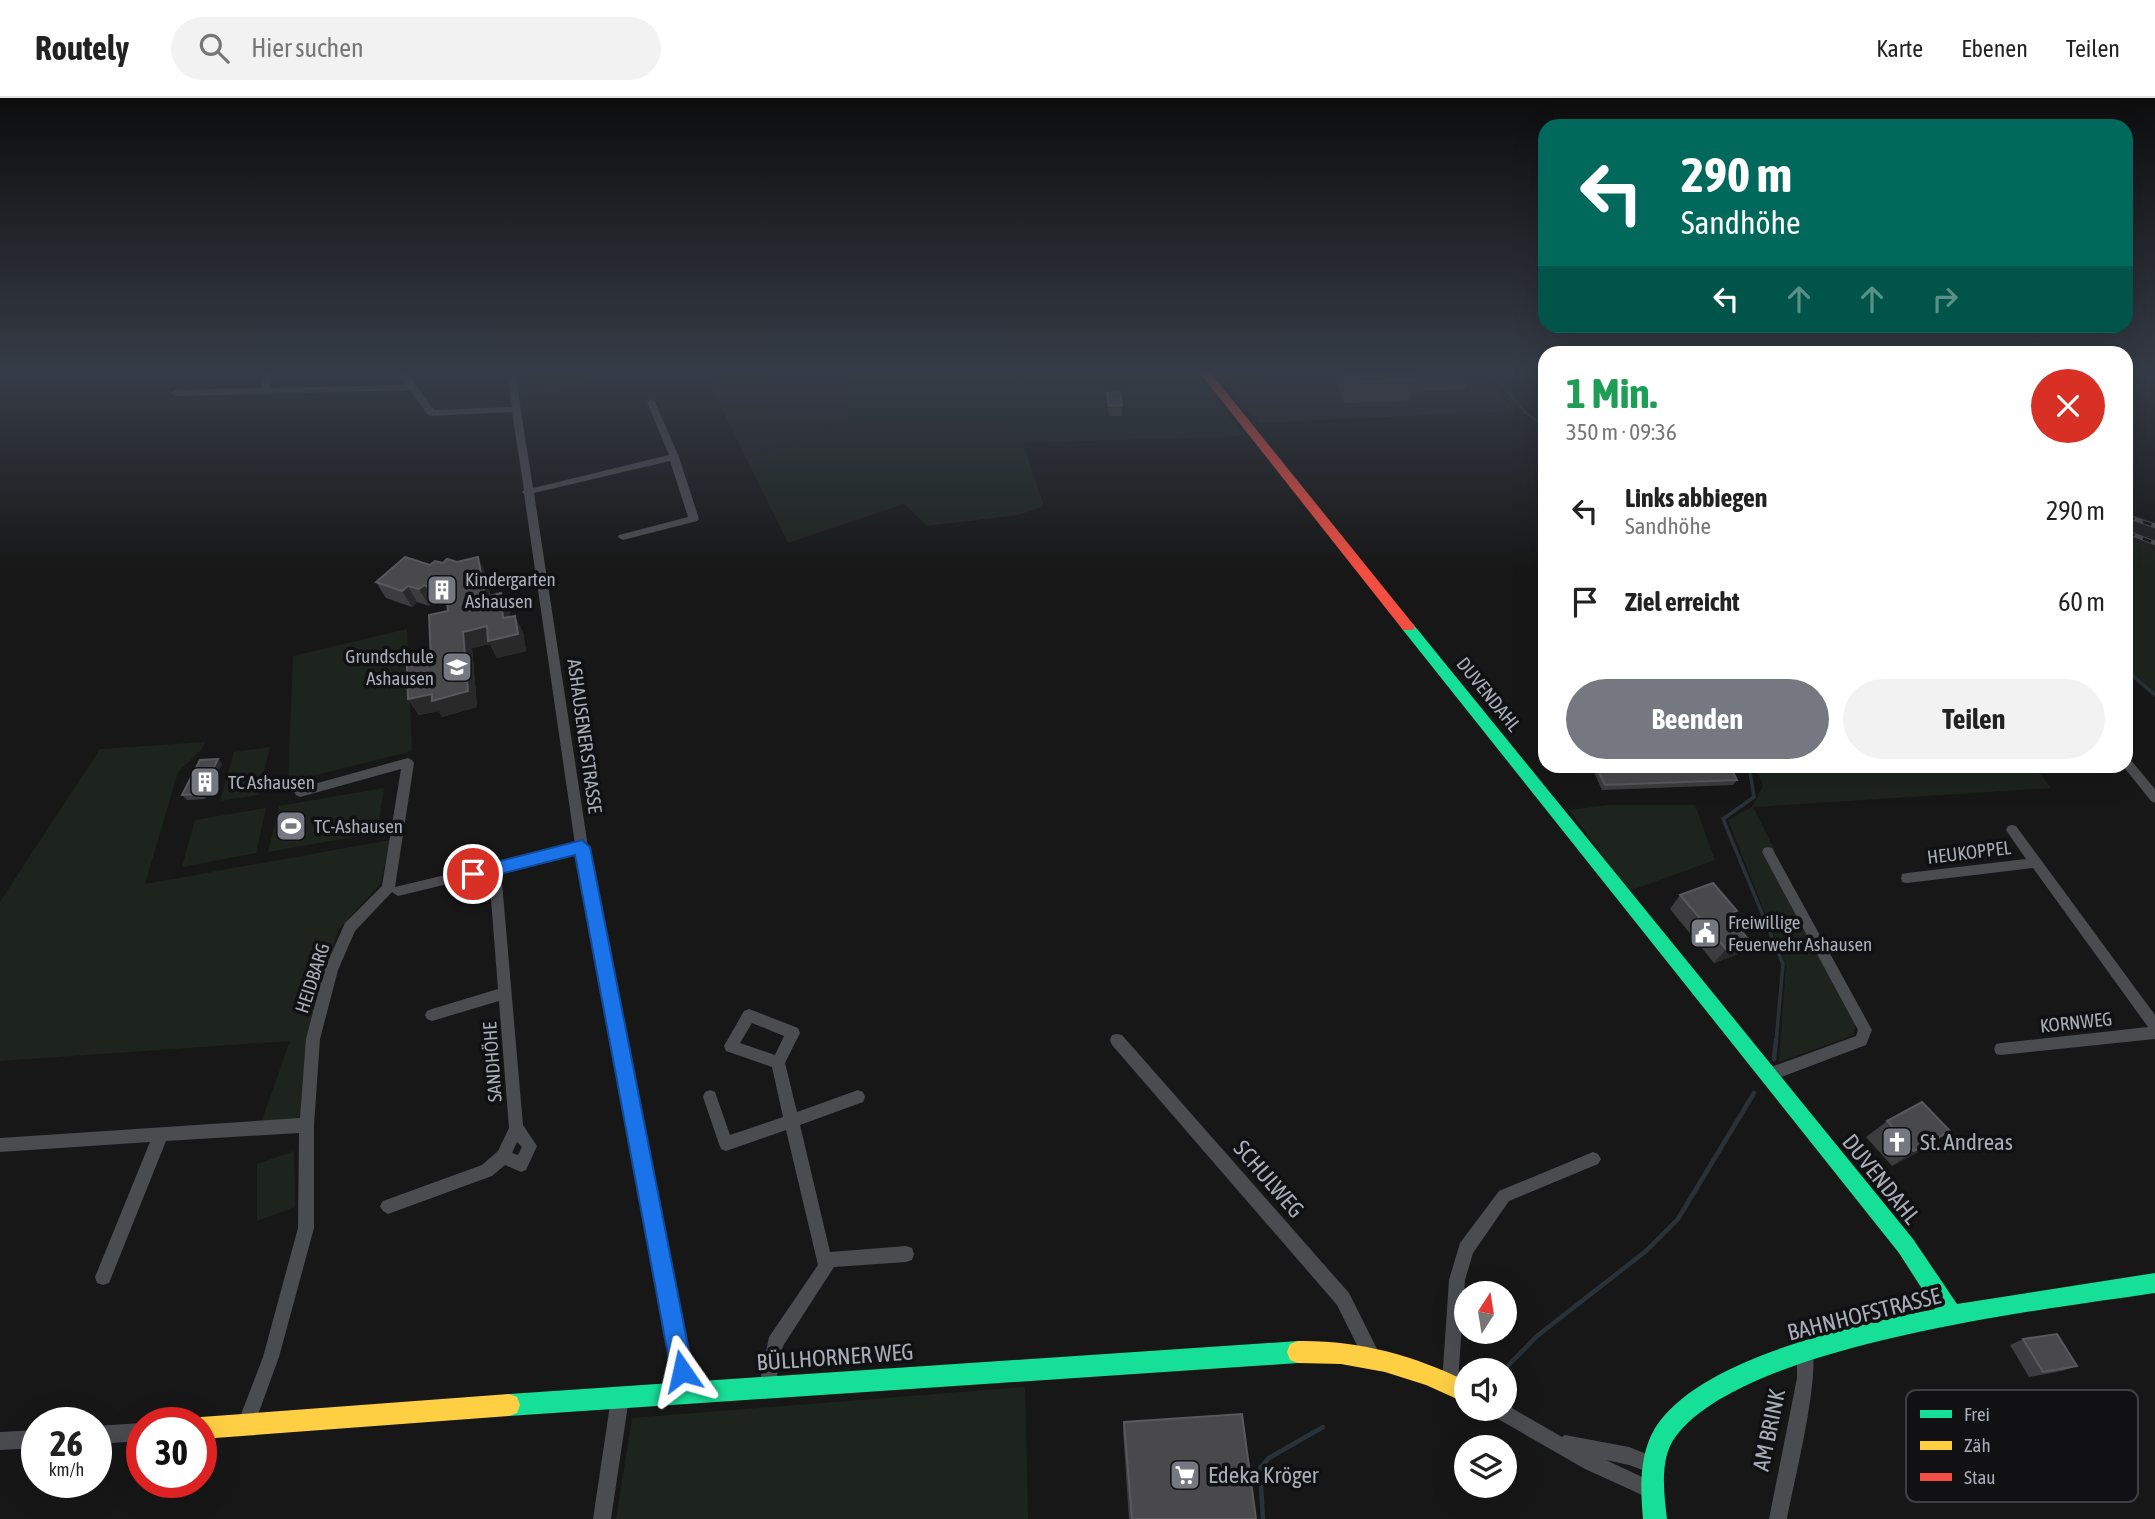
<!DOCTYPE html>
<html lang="de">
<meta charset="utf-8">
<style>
:root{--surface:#fff;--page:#f2f2f2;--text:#222;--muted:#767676;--line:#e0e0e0;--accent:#757880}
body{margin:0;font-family:"Asap Condensed",sans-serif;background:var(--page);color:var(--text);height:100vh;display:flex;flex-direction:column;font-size:26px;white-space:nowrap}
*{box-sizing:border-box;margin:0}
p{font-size:23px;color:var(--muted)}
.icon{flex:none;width:38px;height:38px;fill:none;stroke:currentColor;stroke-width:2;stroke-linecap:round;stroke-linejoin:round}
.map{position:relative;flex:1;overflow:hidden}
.side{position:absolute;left:1538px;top:248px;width:595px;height:427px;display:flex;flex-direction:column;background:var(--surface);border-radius:21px;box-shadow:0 7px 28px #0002}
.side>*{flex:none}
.banner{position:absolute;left:1538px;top:21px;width:595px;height:214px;border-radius:21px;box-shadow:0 7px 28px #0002;background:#00695c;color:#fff;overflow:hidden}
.needle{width:46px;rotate:12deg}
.buttons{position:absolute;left:1454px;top:1183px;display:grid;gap:14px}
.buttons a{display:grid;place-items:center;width:63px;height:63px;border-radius:50%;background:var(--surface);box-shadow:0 7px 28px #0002;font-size:35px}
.speed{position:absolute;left:21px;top:1309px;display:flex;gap:14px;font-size:35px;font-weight:700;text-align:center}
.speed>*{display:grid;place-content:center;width:91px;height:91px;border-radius:50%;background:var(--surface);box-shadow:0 7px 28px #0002;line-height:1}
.speed small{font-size:18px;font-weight:400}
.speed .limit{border:10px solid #d22;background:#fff;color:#111}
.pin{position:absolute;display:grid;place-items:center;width:60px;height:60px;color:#fff;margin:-30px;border:4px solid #fff;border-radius:50%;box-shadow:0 2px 7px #0007}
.me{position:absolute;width:77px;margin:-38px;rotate:349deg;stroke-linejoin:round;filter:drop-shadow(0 0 5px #0008)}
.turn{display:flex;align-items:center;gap:24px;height:147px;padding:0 28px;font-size:32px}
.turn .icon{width:91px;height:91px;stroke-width:2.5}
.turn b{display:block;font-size:49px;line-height:60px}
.lanes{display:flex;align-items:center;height:66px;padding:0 28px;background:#0003;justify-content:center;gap:35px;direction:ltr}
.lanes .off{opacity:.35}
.round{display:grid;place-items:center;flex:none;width:74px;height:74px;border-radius:37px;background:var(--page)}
.headline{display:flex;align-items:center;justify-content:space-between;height:119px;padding:0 28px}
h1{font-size:42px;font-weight:700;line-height:52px;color:#1e9e55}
.cta{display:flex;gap:14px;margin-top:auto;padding:14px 28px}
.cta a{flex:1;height:80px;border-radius:42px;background:var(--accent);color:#fff;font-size:28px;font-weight:700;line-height:80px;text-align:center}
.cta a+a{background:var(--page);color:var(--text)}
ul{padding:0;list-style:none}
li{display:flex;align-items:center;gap:21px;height:91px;padding:0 28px}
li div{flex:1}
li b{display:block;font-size:26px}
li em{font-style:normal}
header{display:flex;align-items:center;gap:42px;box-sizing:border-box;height:98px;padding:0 35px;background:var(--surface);border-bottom:2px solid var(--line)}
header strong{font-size:33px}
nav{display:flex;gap:38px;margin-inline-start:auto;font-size:24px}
.search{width:490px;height:63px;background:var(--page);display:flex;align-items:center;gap:18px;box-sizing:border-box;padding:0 24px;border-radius:38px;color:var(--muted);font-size:26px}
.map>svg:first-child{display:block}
</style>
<header>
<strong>Routely</strong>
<div class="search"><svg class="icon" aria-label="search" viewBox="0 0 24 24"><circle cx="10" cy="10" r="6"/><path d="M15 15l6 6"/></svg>Hier suchen</div>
<nav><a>Karte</a><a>Ebenen</a><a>Teilen</a></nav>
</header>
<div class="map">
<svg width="2155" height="1421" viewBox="0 0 2155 1421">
<rect width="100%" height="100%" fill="#171717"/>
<path fill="#212123" d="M517 274H628L629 278 521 299Z
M704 274H851L840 329 746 360Z
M1218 274H1482L1514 313 1259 325Z
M2126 414 2155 425V450L2126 439Z"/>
<path fill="#1d241e" d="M851 274H1195L1245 338 1023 345 1044 408 1019 417 927 428 904 406 788 445 746 360 840 329Z
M2126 439 2155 450V597L2126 571Z
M407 531 412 653 288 684 293 558Z
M205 644 201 652 178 674 145 786 390 742 381 785 338 832 308 941 302 1018 298 1022 261 1025 290 943 0 963V804L100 651Z
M270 649 258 697 220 703 234 654Z
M1756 669H2035L2051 690 1753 709 1775 753 1762 754 1856 921 1854 937 1779 964 1786 867 1728 722 1752 709 1763 688Z
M384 690 377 735 268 754 279 708Z
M1608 707H1695L1715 762 1629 793 1569 712Z
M266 710 256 755 182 769 195 722Z
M294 1053 295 1109 257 1123V1066Z
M1025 1289 1028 1421H616L632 1320Z"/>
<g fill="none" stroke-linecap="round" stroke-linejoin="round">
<path stroke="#2a3239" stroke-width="2.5" d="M1491 274 1526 315 1545 329"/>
<path stroke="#2a3239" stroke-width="3.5" d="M2126 572 2155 597
M1749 668 1754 699 1723 721 1783 866 1776 944"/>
<path stroke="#2a3239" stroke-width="4.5" d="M1774 961 1776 942
M1504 1272 1537 1238 1646 1153 1678 1121 1754 995
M1263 1421 1260 1370 1269 1360 1323 1329"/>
<path fill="#4b4c50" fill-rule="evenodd" d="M264 274H272L270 290 406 287 398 274H407L434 312 512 309 507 274H515L533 390 669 357 647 304 651 301 655 304 679 359 699 421 697 423 623 442 618 439 619 437 688 419 670 363 534 395 588 749 694 1294 692 1300 686 1302 680 1300 678 1294 577 755 501 773 523 1027 537 1048 526 1072 521 1074 505 1067 492 1078 388 1116 383 1113 380 1108 383 1103 482 1067 498 1053 509 1030 499 903 432 923 427 921 425 917 427 913 432 911 498 891 489 776 398 798 392 794 355 833 338 872 320 941 314 1027V1130L279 1259 252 1333 246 1336 240 1333 237 1327 263 1259 298 1130 299 1035 166 1043 109 1185 103 1187 97 1185 95 1179 150 1044 0 1054V1040L300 1020 306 941 324 872 345 825 382 788 401 671 300 699 296 697 294 694 296 691 408 660 412 662 414 665 395 789 575 746 524 396 522 394 524 392 512 314 431 318 428 317 410 292 175 298 171 295 175 292 261 290ZM517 1044 522 1049 518 1057 512 1055Z
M2126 660 2130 661 2155 691V705L2151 703 2123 668H2126Z
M2012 727 2016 728 2155 917V941L2001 957 1996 956 1994 951 1996 946 2001 945 2148 929 2033 770 1907 785 1902 784 1901 780 1902 776 1907 775 2026 761 2006 732 2008 728Z
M1768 749 1772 750 1872 932 1866 947 1768 984 1763 982 1761 977 1763 972 1856 938 1858 932 1762 754 1764 750Z
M749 911 798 930 800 935 785 965 797 1014 858 992 863 994 865 999 863 1004 800 1027 830 1154 906 1148 912 1150 914 1156 912 1162 906 1164 834 1169 783 1248 775 1288 773 1294 767 1296 761 1294 759 1288 769 1239 818 1167 786 1032 726 1053 721 1051 719 1046 703 999 705 994 710 992 715 994 730 1037 783 1019 772 969 726 953 724 948 744 913ZM752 925 784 938 775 957 740 945Z
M1117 936 1122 937 1349 1195 1378 1253 1380 1259 1378 1265 1372 1267 1366 1265 1337 1207 1112 947 1110 942 1112 937Z
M1593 1054 1598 1056 1601 1061 1598 1066 1509 1103 1473 1155 1465 1182 1458 1285 1456 1291 1450 1293 1444 1291 1442 1285 1449 1182 1460 1145 1499 1093Z
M1805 1245 1811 1247C1822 1273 1793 1388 1787 1421H1769L1797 1280V1253L1799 1247Z
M620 1291 626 1294 629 1300 611 1421H593L611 1300 614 1294Z
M1505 1306 1562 1339 1565 1337 1629 1349 1659 1361 1662 1367 1659 1373 1653 1376 1629 1367 1606 1362 1657 1386 1660 1392 1657 1398 1651 1401 1585 1371 1491 1317 1489 1311H1505Z
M142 1325V1343L96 1346V1328Z
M37 1332V1350L0 1352V1334Z"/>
<path fill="#16e098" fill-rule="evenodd" d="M1408 524 1413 526 1913 1141 1957 1206 2155 1175V1195C2041 1212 1746 1246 1676 1338 1659 1360 1664 1395 1667 1421H1643C1640 1388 1639 1350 1660 1323 1710 1257 1857 1227 1935 1211L1899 1155 1403 532 1401 529Z
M1298 1243 1306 1246 1309 1254 1306 1262 1298 1265 509 1318 501 1315 498 1307 501 1299 509 1296Z"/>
<path fill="#ffcf43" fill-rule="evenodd" d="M1298 1243C1358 1242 1413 1257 1466 1283V1305L1426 1287 1385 1274 1341 1266 1298 1265 1290 1262 1287 1254 1290 1246Z
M509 1296 517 1299 520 1307 517 1315 509 1318 201 1341V1325H192L201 1319Z"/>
<path fill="#f24e42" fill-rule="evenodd" d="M1199 274H1210L1413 526 1415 529 1413 532H1403Z"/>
<g stroke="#4b4c4f" stroke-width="4.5">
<path id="rail" d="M2126 418 2155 428
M2126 434 2155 445"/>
</g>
<use href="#rail" stroke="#111113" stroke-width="2.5" stroke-dasharray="9" stroke-linecap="butt"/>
</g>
<path fill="#3d3d3f" d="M1338 274H1471L1466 291 1411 294 1409 303 1344 305 1336 282Z
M1107 295 1122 307V318H1109L1107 305Z
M443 465 486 476 490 498 510 512V519L523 534 526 553 497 560 490 546 472 550 477 609 442 619 439 613 419 617 408 601 431 563 448 513 447 508 434 503 429 508 417 504 412 509 386 500 376 484 430 467Z
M218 661 222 666 205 701 187 702 182 697Z
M1591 668H1730L1737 682 1733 687 1602 692Z
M1680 797 1737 813 1731 821 1749 842 1738 856 1714 865 1670 811Z
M1887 1023 1950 1033 1928 1049 1892 1068 1866 1039Z
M2023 1241 2077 1268 2062 1273 2029 1279 2010 1247Z
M1124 1324 1256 1421H1129L1123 1333Z"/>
<path fill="#29292a" d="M478 459 486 476 494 515 485 499Z
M424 487 434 503 429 508 419 491Z
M408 488 417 504 412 509 402 493Z
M501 495 510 512 512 537 503 520Z
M515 518 523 534 526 553 497 560 490 546 472 550 477 609 442 619 439 613 419 617 408 601 463 534Z
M218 661 222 666 205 701 201 696Z
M1737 813 1726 827 1728 817Z
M1749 842 1738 856 1714 865 1726 851Z
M1950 1033 1928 1049 1892 1068 1914 1053Z"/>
<path fill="#49494c" stroke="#58595d" stroke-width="2" d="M1345 274H1411L1414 282 1349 284Z
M1120 294 1122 307 1109 308 1107 295Z
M405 459 430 467 435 463 443 465 447 461 457 464 478 459 485 499 501 495 503 520 515 518 518 536 488 543 487 528 463 534 468 593 432 603V596L408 601 407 569 431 563 429 517 448 513 446 494 424 487 419 491 408 488 402 493 376 484Z
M218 661 201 696 182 697 200 662Z
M1596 668H1730L1737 682 1605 687Z
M1713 785 1737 813 1728 817 1749 842 1726 851 1680 797Z
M1922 1004 1950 1033 1914 1053 1887 1023Z
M2057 1236 2077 1268 2043 1274 2023 1241Z
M1242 1316 1256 1421H1132L1124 1324Z"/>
<linearGradient id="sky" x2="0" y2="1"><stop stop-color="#0d0d0d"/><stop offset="0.58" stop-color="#363c47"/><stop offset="1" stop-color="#363c47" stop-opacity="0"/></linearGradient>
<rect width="2155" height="473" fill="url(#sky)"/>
<path fill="#1a73e8" stroke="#114b97" stroke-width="2" d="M582 742 590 749 693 1273 690 1281 682 1284 674 1281 671 1273 575 757 473 783 464 776 473 770Z"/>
<defs>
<g id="building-square" transform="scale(1.575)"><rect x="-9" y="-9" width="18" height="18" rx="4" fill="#757880" stroke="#111113"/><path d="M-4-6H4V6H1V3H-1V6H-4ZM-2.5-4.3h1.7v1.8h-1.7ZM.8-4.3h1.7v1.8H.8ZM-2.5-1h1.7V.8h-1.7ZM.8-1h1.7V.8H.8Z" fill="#fff"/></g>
<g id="school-square" transform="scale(1.575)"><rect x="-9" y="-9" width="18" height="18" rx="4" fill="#757880" stroke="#111113"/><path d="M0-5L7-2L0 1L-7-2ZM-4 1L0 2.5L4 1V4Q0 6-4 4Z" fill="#fff"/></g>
<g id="stadium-square" transform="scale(1.575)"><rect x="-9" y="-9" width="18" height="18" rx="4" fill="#757880" stroke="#111113"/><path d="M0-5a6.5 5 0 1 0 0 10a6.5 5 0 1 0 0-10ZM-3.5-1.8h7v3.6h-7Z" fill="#fff"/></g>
<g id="civic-square" transform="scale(1.575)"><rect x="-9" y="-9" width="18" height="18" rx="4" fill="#757880" stroke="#111113"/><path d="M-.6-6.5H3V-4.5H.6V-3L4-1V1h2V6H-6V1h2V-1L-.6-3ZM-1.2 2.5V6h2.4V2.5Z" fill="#fff"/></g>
<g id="church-square" transform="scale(1.575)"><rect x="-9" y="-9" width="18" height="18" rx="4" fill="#757880" stroke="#111113"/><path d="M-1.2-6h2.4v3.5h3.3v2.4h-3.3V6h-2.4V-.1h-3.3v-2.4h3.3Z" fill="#fff"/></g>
<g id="supermarket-square" transform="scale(1.575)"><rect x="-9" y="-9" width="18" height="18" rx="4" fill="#757880" stroke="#111113"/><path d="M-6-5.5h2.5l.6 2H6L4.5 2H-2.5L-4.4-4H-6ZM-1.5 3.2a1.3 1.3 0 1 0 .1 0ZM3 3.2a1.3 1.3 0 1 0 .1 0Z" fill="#fff"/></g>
</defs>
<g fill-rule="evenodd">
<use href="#building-square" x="442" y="492"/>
<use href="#school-square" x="457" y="569"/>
<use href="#building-square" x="205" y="684"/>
<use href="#stadium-square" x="291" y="728"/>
<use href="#civic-square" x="1705" y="835"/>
<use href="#church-square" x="1897" y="1044"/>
<use href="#supermarket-square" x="1185" y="1377"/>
</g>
<g text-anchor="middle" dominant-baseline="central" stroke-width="7" stroke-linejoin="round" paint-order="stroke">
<g font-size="19" fill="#a8adb8" stroke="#111113" text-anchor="start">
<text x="465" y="481">Kindergarten<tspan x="465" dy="22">Ashausen</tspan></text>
<text x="434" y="558" text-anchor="end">Grundschule<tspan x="434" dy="22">Ashausen</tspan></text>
<text x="228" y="684">TC Ashausen</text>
<text x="314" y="728">TC-Ashausen</text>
<text x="1728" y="824">Freiwillige<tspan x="1728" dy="22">Feuerwehr Ashausen</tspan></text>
</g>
<g font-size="19" fill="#a8adb8" stroke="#111113">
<text transform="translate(1489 596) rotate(51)">DUVENDAHL</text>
<text transform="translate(585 638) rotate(82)">ASHAUSENER STRASSE</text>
<text transform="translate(1969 754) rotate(-7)">HEUKOPPEL</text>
<text transform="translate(312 880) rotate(-72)">HEIDBARG</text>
<text transform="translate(2076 924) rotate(-6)">KORNWEG</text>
<text transform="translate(492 964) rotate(-94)">SANDHÖHE</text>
</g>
<g font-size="23" fill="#a8adb8" stroke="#111113" text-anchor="start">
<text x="1920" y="1044">St. Andreas</text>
<text x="1208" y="1377">Edeka Kröger</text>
</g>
<g font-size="23" fill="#a8adb8" stroke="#111113">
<text transform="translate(1269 1081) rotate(49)">SCHULWEG</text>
<text transform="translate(1881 1081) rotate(51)">DUVENDAHL</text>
<text transform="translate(1864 1216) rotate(-14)">BAHNHOFSTRASSE</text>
<text transform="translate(835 1259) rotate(-4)">BÜLLHORNER WEG</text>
<text transform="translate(1769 1332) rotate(-78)">AM BRINK</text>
</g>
</g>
<rect x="1906" y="1292" width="232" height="112" rx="10" fill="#111113" stroke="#3e4045" stroke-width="2"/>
<rect x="1920" y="1312" width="32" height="8" fill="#16e098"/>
<rect x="1920" y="1343" width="32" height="9" fill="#ffcf43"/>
<rect x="1920" y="1375" width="32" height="8" fill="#f24e42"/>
<g font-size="19" fill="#a8adb8">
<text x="1964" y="1323">Frei</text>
<text x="1964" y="1354">Zäh</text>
<text x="1964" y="1386">Stau</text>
</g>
</svg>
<div class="buttons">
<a><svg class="needle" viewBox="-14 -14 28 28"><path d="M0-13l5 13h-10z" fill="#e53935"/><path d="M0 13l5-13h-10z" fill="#767676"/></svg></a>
<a><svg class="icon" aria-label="sound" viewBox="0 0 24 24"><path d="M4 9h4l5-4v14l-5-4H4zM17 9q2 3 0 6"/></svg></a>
<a><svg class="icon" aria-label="layers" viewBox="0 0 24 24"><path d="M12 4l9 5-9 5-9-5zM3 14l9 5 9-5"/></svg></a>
</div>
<div class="speed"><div>26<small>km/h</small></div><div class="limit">30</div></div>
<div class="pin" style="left:473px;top:776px;background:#d93025"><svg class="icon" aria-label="arrive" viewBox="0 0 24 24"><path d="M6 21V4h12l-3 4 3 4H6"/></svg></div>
<svg class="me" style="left:682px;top:1273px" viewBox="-20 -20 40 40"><path d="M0-17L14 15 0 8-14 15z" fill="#1a73e8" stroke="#fff" stroke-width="4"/></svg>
<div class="banner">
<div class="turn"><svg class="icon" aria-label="left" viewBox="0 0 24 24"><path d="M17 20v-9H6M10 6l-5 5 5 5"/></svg><div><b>290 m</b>Sandhöhe</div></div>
<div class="lanes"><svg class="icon" aria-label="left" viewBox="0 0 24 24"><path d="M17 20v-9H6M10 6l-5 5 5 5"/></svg><svg class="icon off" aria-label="ahead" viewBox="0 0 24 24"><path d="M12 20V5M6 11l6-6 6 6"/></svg><svg class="icon off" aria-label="ahead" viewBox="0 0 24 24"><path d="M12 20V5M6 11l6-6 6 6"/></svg><svg class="icon off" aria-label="right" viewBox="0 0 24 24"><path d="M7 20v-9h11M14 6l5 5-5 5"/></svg></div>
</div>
<section class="side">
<div class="headline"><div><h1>1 Min.</h1><p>350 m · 09:36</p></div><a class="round" style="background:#d93025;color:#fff"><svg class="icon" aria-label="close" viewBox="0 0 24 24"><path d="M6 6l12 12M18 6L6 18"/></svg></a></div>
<ul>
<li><svg class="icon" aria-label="left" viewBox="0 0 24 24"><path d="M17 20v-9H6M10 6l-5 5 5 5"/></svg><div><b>Links abbiegen</b><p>Sandhöhe</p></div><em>290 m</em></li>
<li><svg class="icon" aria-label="arrive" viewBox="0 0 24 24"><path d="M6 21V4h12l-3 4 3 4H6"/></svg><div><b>Ziel erreicht</b></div><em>60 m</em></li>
</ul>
<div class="cta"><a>Beenden</a><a>Teilen</a></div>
</section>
</div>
